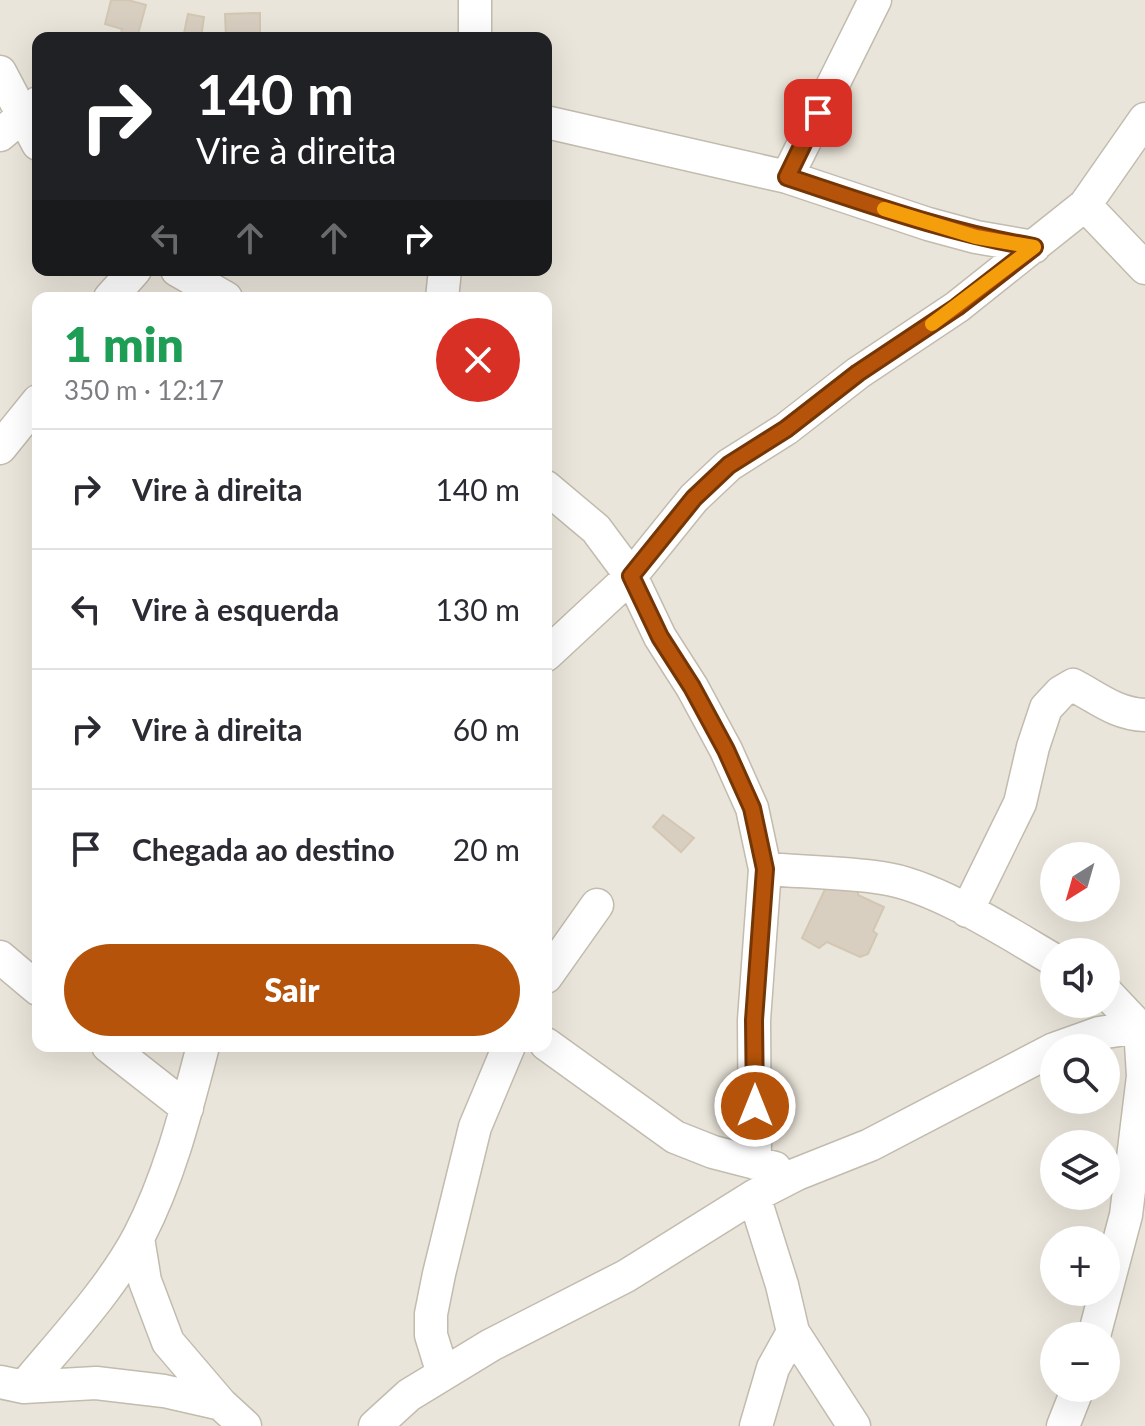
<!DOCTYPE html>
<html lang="pt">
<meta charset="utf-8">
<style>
:root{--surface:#fff;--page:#f7f7f7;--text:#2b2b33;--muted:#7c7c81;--line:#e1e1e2;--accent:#b45309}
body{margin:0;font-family:Lato,sans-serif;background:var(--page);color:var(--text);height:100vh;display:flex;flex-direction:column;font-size:30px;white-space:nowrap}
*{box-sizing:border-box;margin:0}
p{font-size:26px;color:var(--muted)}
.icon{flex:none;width:44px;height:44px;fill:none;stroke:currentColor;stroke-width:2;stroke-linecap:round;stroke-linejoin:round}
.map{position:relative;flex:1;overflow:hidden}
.sheet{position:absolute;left:32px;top:292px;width:520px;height:760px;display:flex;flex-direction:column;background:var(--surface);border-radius:16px;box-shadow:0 8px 32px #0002}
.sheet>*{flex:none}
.top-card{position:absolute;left:32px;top:32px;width:520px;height:244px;border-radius:16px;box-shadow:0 8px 32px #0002;background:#202124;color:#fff;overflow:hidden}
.needle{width:52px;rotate:217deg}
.controls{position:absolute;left:1040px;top:842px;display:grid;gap:16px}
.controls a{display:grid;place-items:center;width:80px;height:80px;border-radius:50%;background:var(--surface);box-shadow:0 8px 32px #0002;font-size:40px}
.pin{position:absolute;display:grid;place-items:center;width:68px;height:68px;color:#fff;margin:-34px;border-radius:16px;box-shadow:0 4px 12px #0006}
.me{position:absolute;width:88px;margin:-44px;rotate:0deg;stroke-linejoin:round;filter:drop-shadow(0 0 6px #0008)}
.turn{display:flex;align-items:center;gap:28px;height:168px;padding:0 32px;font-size:36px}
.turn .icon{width:104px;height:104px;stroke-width:2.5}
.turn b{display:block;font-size:56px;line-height:68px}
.lanes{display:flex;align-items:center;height:76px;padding:0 32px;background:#0003;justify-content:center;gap:40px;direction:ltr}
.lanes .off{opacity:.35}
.round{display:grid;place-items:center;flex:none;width:84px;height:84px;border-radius:42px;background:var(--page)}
.overview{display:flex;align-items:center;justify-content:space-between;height:136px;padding:0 32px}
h1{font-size:48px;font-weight:800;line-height:60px;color:#1e9e55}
.primary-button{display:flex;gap:16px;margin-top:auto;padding:16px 32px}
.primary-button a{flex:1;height:92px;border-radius:48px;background:var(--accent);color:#fff;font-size:32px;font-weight:800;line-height:92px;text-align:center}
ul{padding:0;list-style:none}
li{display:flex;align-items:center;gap:24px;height:120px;padding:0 32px;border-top:2px solid var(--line)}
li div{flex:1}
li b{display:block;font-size:30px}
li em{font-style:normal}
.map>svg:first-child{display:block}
</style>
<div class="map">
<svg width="1145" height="1426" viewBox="0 0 1145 1426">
<rect width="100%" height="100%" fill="#f6f3ec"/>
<path fill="#eae5da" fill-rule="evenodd" d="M0 0H1145V1426H0ZM38 38H546V270H38ZM38 298H546V1046H38ZM1054 856H1106V908H1054ZM1054 952H1106V1004H1054ZM1054 1048H1106V1100H1054ZM1054 1144H1106V1196H1054ZM1054 1240H1106V1292H1054ZM1054 1336H1106V1388H1054Z"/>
<path fill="#d8cfc1" stroke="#d3c7b4" stroke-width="2" d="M111 0H128L146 5 137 38 120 37 122 29 105 24Z
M260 13V38H226L225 14Z
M188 14 204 17 201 38H183Z
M663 815 694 838 681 852 653 827Z
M828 883 858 889V895L884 907 873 931 877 934 868 954 860 957 827 942 819 948 802 938Z"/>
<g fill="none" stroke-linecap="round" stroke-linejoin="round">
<g stroke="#c2bbae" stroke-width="35">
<path id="minor" d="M475 38V0
M0 72 38 144
M546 122 787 177 928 224 976 237 1034 247
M0 135 38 103
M787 177 875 0
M1085 205 1145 268
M177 270 226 298
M110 298 135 270
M442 298 445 270
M0 448 38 401
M546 487 596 529 631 576 660 637 692 687 726 750 752 808 765 869 754 1020 755 1163
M546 655 631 576 694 498 729 465 786 429 858 373 957 307 1085 205 1145 119
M765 869C803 872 843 872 882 878 934 885 1008 933 1054 960
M967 911 1020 803 1033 747 1046 708 1061 692 1073 685C1098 698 1116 714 1145 715
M0 957 38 989
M546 977 597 905
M546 1044 675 1137 713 1152 775 1168
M108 1046 187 1108
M1057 1048 1099 1033 1145 1026
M754 1196 782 1285 793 1332 854 1426
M138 1238 145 1281 168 1342 221 1404 245 1426
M1094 1336 1126 1215 1143 1076 1140 1028 1106 992
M443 1374 431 1335V1314L439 1274 475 1127 509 1046
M0 1382 24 1387 96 1383 164 1391 221 1404
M24 1387C62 1341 111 1289 139 1236 170 1176 186 1111 203 1046
M375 1426 409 1395 491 1345 626 1276 754 1196 797 1174 870 1145 1054 1049
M756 1426 773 1368 793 1332
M1063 1426 1078 1388"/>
</g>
<use href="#minor" stroke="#fff" stroke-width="32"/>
</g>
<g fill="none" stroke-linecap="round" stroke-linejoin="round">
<g stroke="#753606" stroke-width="20">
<path id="route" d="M755 1106 754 1020 765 869 752 808 726 750 692 687 660 637 631 576 694 498 729 465 786 429 858 373 957 307 1034 247C949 233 869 204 787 177L818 113"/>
</g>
<use href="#route" stroke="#b45309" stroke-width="14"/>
<path stroke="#f59e0b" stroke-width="14" d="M884 209 976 237 1034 247 932 324"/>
</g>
</svg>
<div class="controls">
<a><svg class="needle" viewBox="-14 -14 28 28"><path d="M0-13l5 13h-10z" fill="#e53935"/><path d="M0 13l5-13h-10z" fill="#7c7c81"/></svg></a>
<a><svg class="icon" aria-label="sound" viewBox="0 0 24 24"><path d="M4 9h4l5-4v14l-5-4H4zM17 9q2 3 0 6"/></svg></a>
<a><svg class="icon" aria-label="search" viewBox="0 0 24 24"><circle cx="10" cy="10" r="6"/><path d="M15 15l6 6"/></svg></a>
<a><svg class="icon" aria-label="layers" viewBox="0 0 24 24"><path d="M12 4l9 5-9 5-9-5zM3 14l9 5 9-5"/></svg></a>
<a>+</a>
<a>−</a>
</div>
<div class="pin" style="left:818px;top:113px;background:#d93025"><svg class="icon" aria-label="arrive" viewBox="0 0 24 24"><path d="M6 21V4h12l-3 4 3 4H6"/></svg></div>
<svg class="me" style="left:755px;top:1106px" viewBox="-20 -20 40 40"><circle r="17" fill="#b45309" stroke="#fff" stroke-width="3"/><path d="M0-11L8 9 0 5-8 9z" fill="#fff"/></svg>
<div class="top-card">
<div class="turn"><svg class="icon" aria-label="right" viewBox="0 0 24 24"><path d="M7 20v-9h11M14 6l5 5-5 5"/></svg><div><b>140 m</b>Vire à direita</div></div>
<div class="lanes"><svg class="icon off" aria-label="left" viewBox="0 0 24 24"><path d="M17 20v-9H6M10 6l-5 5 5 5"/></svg><svg class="icon off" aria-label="ahead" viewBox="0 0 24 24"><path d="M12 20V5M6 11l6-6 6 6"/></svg><svg class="icon off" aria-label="ahead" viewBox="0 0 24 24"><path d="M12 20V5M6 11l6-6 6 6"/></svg><svg class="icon" aria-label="right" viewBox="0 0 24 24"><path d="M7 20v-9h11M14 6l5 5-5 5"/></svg></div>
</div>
<section class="sheet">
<div class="overview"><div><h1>1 min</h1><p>350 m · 12:17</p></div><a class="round" style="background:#d93025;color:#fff"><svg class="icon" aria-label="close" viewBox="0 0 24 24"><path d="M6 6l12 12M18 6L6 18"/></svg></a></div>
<ul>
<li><svg class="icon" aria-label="right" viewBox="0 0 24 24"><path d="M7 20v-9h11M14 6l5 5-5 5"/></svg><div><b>Vire à direita</b></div><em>140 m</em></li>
<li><svg class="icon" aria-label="left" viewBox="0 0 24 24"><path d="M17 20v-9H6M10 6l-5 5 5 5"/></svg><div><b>Vire à esquerda</b></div><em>130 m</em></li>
<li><svg class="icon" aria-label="right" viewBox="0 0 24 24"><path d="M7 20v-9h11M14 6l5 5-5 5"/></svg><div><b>Vire à direita</b></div><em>60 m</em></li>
<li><svg class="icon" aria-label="arrive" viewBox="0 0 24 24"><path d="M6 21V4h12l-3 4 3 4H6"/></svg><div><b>Chegada ao destino</b></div><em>20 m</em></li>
</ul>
<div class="primary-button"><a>Sair</a></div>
</section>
</div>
